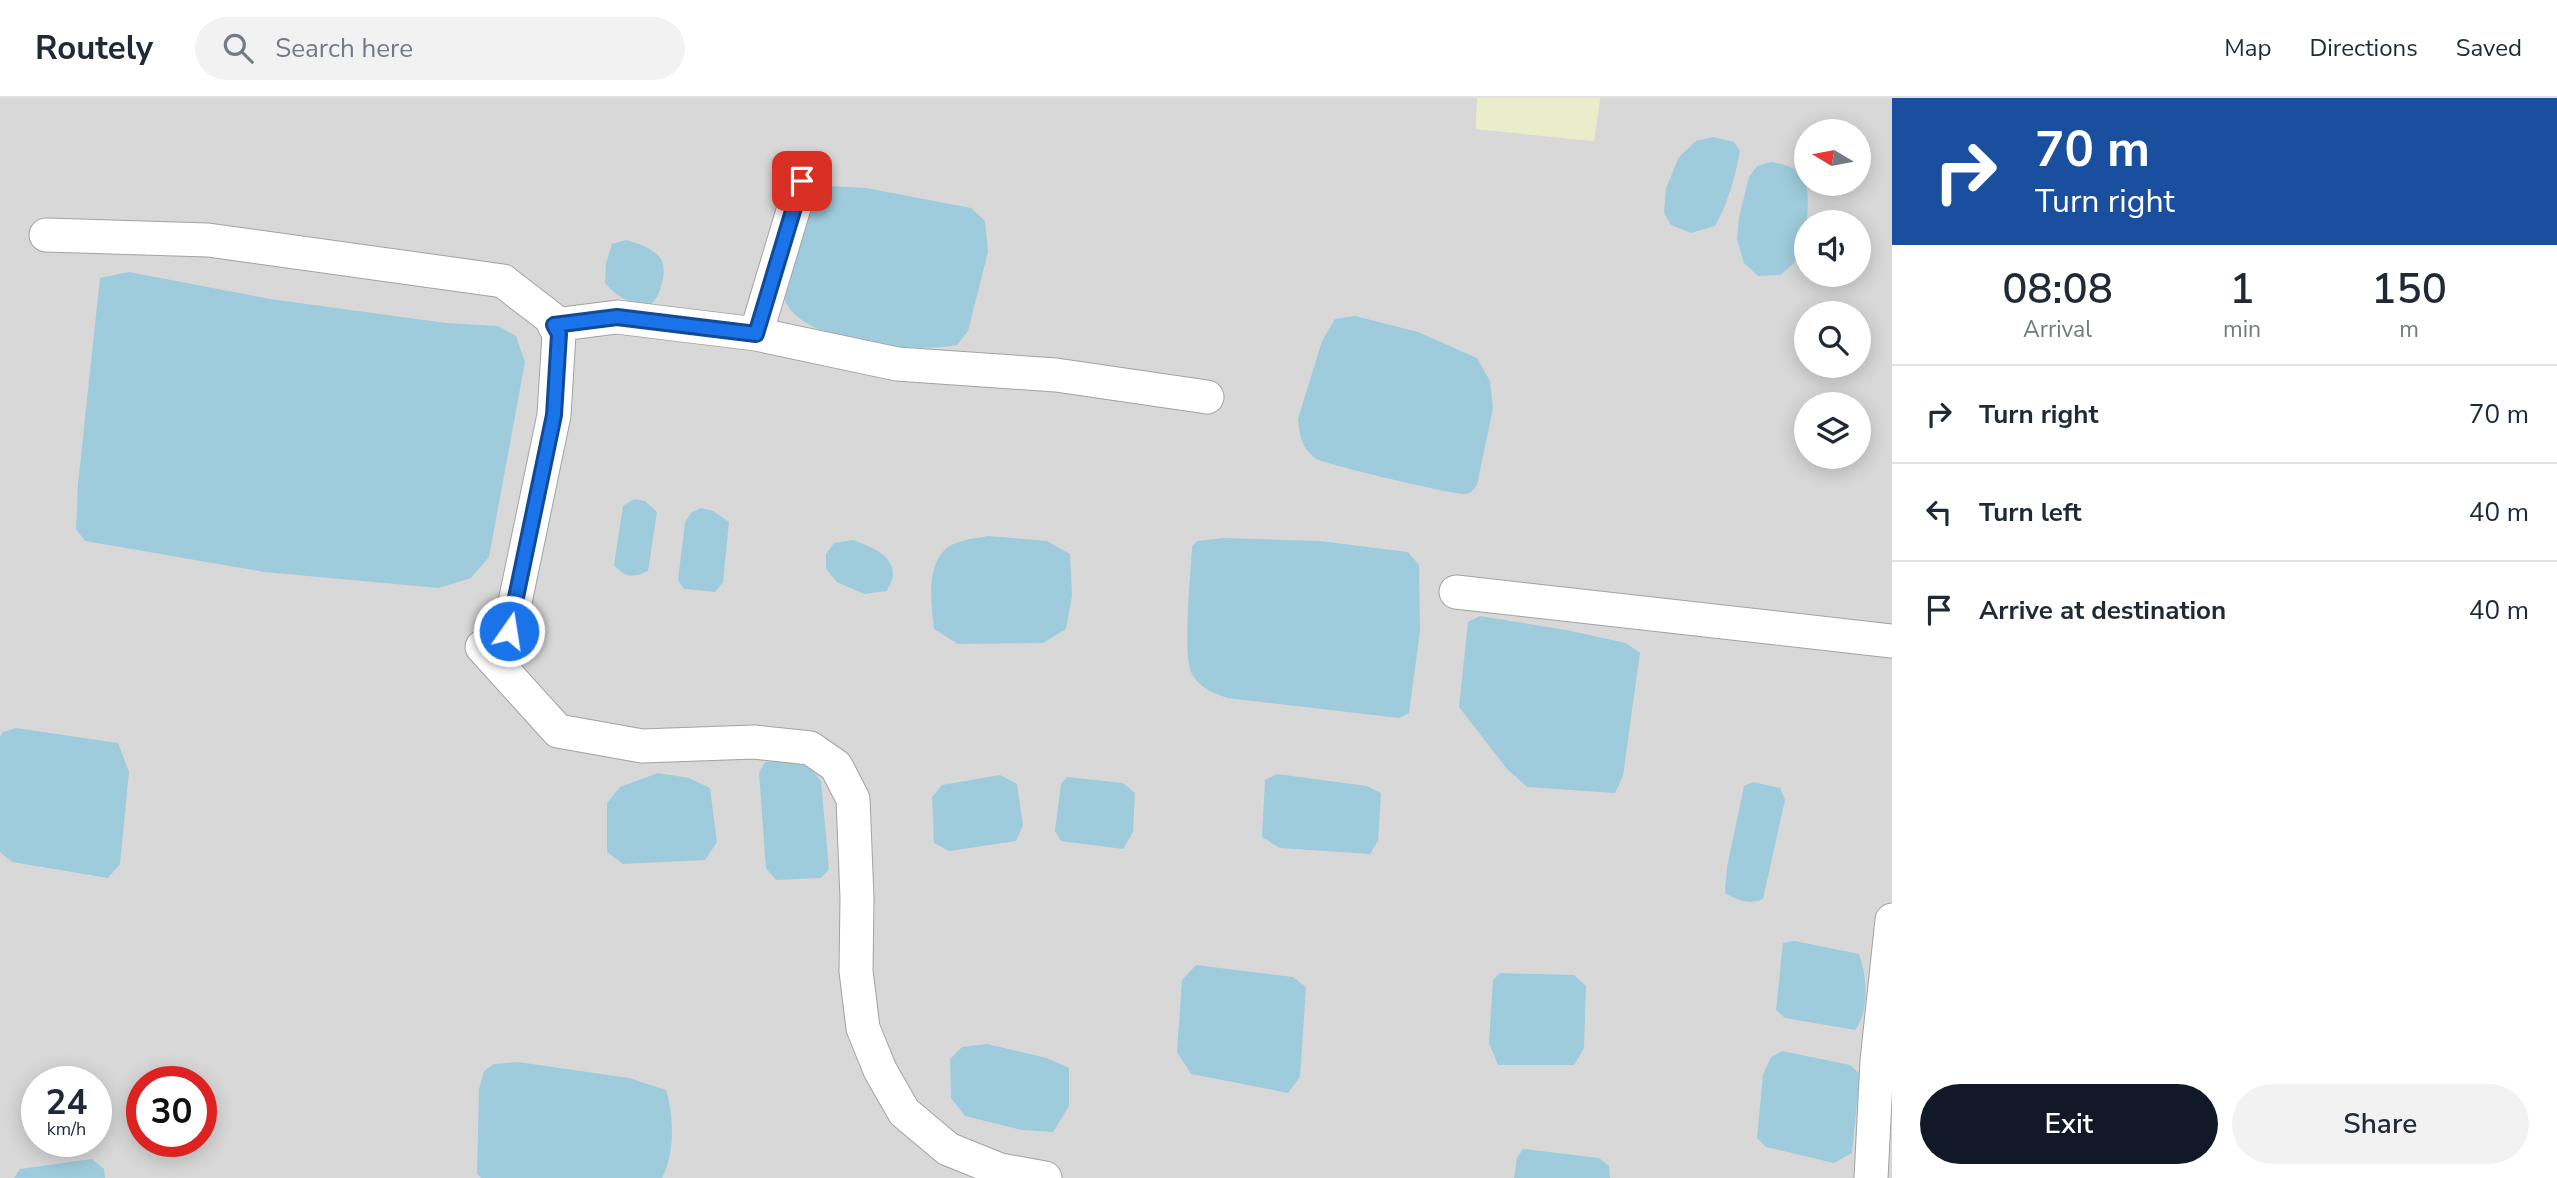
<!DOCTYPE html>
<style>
:root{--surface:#fff;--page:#f2f2f3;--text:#1f2937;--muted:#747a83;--line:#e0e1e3;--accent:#111827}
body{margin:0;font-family:"Nunito Sans",sans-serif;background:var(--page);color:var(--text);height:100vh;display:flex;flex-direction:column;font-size:26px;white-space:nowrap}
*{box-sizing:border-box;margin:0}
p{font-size:23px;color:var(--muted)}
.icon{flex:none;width:38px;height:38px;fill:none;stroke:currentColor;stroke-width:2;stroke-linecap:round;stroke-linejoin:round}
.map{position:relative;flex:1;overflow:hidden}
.sheet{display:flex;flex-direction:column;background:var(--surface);width:665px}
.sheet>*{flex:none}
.hud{background:#1a4fa0;color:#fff;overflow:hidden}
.needle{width:46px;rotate:280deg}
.fabs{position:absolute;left:1794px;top:21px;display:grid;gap:14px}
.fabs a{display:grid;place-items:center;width:77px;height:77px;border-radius:50%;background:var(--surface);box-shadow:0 4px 18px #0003;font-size:35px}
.speed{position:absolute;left:21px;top:968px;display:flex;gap:14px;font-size:35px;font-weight:700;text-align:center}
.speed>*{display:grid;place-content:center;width:91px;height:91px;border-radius:50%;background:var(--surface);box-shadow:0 4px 18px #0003;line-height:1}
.speed small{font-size:18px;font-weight:400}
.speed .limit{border:10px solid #d22;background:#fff;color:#111}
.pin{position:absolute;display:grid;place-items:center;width:60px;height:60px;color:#fff;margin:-30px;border-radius:14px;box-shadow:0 4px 10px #0006}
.me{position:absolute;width:77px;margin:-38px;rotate:13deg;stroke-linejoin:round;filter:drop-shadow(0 0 5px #0008)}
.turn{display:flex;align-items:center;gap:24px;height:147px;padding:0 28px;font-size:32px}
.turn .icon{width:91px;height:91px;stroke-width:2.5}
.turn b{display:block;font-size:49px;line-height:60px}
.eta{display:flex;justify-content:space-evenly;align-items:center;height:119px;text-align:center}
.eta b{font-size:42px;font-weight:600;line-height:49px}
.primary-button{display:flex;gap:14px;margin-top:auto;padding:14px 28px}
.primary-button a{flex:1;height:80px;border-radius:42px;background:var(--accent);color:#fff;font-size:28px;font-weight:600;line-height:80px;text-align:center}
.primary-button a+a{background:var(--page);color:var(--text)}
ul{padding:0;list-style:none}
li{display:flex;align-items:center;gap:21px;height:98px;padding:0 28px;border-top:2px solid var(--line)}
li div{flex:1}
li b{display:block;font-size:26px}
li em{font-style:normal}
header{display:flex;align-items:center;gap:42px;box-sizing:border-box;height:98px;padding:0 35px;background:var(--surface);border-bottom:2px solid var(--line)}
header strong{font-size:33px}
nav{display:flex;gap:38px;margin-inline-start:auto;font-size:24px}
.search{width:490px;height:63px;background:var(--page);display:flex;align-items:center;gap:18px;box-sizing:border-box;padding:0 24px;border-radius:38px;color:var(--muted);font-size:26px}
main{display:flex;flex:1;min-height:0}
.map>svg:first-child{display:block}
</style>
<header>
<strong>Routely</strong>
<div class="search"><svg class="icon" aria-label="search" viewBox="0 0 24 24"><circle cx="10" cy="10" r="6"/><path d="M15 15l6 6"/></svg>Search here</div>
<nav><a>Map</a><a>Directions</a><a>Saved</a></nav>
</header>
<main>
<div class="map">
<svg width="1892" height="1080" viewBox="0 0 1892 1080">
<rect width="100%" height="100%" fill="#ede9e0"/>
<path fill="#d9d8d8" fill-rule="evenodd" d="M0 0H1477L1476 31 1594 43 1600 0H1892V1080H0ZM1806 33H1858V86H1806ZM1806 124H1858V177H1806ZM1806 215H1858V268H1806ZM1806 306H1858V359H1806ZM37 984H96V1043H37ZM142 984H201V1043H142Z"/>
<path fill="#e9edca" d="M1477 0H1600L1594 43 1476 31Z"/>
<path fill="#9fccdc" d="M1713 39 1734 44 1740 53C1735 80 1728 105 1715 128L1691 135 1671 127 1664 115 1666 90 1679 59 1696 43Z
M1771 64C1782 66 1792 68 1801 76 1814 90 1806 146 1797 161 1793 167 1785 172 1781 177L1758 178 1744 165 1737 142 1739 119 1749 79 1757 68Z
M830 88 866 90 971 110 985 123 988 154 968 233 957 247C917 255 807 246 786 205 784 200 784 195 784 189L811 100 819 91Z
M626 142C650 149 670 156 662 185 659 196 657 201 649 208 630 206 617 199 605 185L606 165 612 146Z
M129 174 270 201 446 225 498 228 516 238 525 264 489 459 471 480 439 490 264 474 85 443 76 431 78 386 100 180Z
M1355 218 1418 234 1477 260 1490 283 1493 310 1477 387C1473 392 1471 396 1464 396 1451 396 1322 366 1315 360 1302 351 1299 336 1298 321L1322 243 1335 221Z
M634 401 645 403 657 414 648 473C632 480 626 480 614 467L623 408Z
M701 410 713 413 729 424 723 484 715 494 684 491 678 482 685 424 692 414Z
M988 438 1047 443 1070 456 1072 498 1066 531 1043 545 958 546 934 531C931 504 924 457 956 445 966 441 978 440 988 438Z
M1224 440 1320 443 1408 454 1419 467 1420 533 1409 615 1399 620 1228 600C1213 595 1201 591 1192 576 1182 560 1191 473 1192 449L1197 443Z
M853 442C868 448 894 456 893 477 893 482 889 488 887 493L864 496 837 484 826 471V456L834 445Z
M1480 518 1566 532 1626 545 1640 555 1623 678 1615 695 1527 689 1507 671 1459 609 1468 524Z
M16 630 118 645 129 674 120 766 108 780 12 764 0 754V639L3 634Z
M785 662 809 669 821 683 829 771 821 780 776 782 766 770 759 675 765 664Z
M658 675 689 680 710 690 717 744 705 762 623 766 607 754V705L620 689Z
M1277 676 1367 688 1381 695 1378 743 1370 756 1280 750 1262 739 1265 682Z
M1000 677 1017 686 1023 727 1016 743 949 753 934 745 932 699 942 687Z
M1067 679 1123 685 1135 695 1133 734 1123 751 1061 743 1055 733 1061 686Z
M1753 684 1780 690 1785 702 1763 801C1749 807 1737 802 1725 795L1727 769 1744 688Z
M1795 843 1859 856C1867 878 1870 913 1855 932L1785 920 1776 912 1783 845Z
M1196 867 1293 879 1306 889 1300 979 1288 995 1191 976 1177 954 1182 882Z
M1500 875 1574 877 1586 888 1584 950 1574 967H1498L1489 945 1493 882Z
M987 946 1047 960 1069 970V1008L1053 1034 1022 1032 965 1018 951 1000 950 961 962 949Z
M1782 953 1850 967 1860 976 1852 1055 1834 1065 1766 1049 1757 1040 1763 977 1771 959Z
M518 964 629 980 666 992C674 1017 675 1056 662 1080H481L477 1075 479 991 484 973 494 966Z
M1523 1051 1599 1060 1609 1068 1610 1080H1514L1517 1060Z
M92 1061 104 1071 105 1080H14L20 1071Z"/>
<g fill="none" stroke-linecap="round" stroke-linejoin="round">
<g stroke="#a2a2a2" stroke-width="35">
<path id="street" d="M46 137 208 142 503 183 551 220 559 236 554 317 509 533 491 559
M554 227 617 219 756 236 802 83
M756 236 897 266 1056 277 1207 299
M1456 494 1892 543
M482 549 558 633 642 648 754 644 810 650 836 668 853 701 857 800 856 873 863 930 880 972 904 1014 948 1051 1000 1072 1045 1080
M1871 1080 1877 963 1892 822"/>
</g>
<use href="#street" stroke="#fff" stroke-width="33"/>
</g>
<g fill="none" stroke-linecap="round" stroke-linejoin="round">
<g stroke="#114b97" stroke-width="18">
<path id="route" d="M509 533 554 317 559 236 554 227 617 219 756 236 802 83"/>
</g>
<use href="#route" stroke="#1a73e8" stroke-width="12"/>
</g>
</svg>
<div class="fabs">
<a><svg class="needle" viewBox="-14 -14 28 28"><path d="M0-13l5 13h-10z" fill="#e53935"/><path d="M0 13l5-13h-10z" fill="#747a83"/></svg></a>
<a><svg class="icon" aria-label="sound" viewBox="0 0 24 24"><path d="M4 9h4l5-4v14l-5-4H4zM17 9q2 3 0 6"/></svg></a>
<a><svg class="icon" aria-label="search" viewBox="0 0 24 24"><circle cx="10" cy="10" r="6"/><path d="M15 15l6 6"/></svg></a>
<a><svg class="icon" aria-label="layers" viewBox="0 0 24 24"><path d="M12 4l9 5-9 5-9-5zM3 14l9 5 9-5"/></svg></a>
</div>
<div class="speed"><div>24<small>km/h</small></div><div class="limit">30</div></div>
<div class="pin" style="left:802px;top:83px;background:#d93025"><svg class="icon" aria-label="arrive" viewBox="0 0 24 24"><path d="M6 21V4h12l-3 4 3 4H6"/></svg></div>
<svg class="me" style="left:509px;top:533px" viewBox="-20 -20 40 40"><circle r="17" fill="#1a73e8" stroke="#fff" stroke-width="3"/><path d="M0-11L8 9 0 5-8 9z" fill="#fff"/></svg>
</div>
<section class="sheet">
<div class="hud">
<div class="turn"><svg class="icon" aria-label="right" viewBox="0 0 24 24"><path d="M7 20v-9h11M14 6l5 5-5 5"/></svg><div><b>70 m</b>Turn right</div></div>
</div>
<div class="eta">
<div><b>08:08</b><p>Arrival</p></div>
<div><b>1</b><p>min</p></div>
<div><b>150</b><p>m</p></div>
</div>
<ul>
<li><svg class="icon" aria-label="right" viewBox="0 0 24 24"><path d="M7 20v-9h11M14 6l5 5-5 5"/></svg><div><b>Turn right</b></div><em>70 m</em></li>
<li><svg class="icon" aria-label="left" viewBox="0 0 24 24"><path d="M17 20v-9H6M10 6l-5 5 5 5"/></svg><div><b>Turn left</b></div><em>40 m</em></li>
<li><svg class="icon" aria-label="arrive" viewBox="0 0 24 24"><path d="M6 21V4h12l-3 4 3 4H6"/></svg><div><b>Arrive at destination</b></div><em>40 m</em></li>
</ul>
<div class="primary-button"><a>Exit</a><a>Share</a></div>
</section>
</main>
